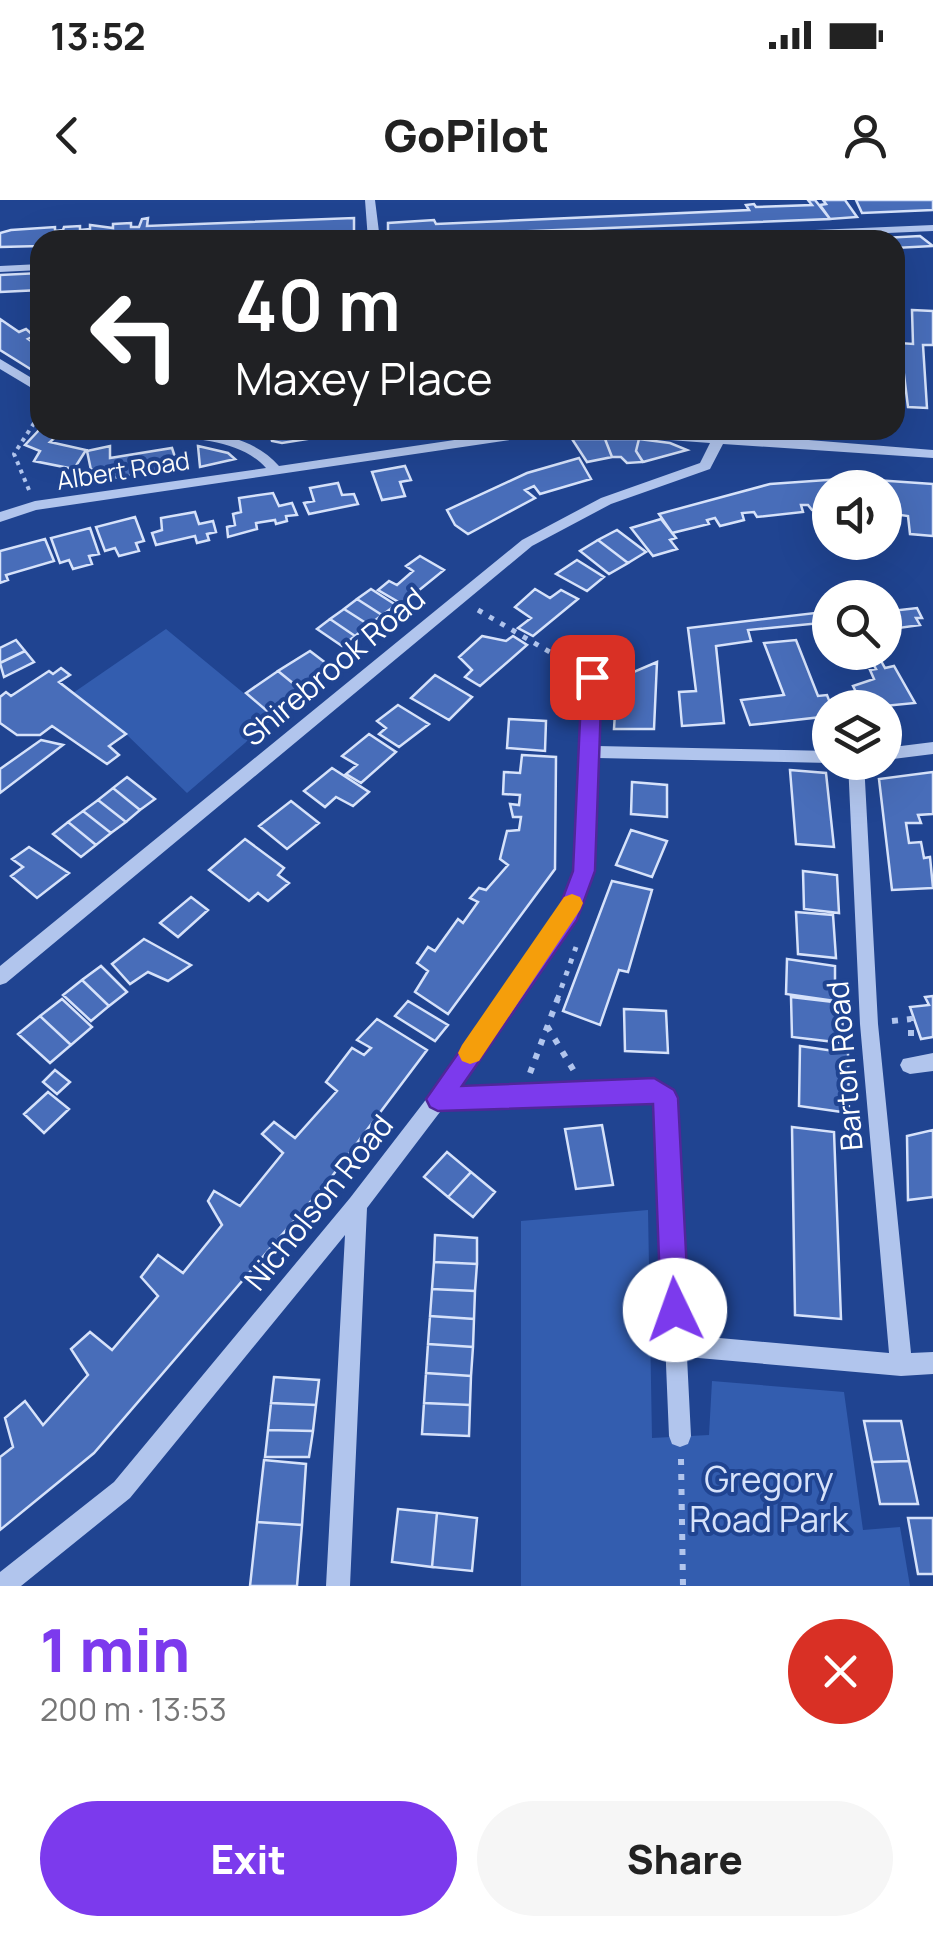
<!DOCTYPE html>
<meta charset="utf-8">
<style>
:root{--surface:#fff;--page:#f6f6f6;--text:#222;--muted:#767676;--accent:#7c3aed}
body{margin:0;font-family:Manrope,sans-serif;background:var(--page);color:var(--text);height:100vh;display:flex;flex-direction:column;font-size:38px;white-space:nowrap}
*{box-sizing:border-box;margin:0}
p{font-size:32px;color:var(--muted)}
.icon{flex:none;width:55px;height:55px;fill:none;stroke:currentColor;stroke-width:2;stroke-linecap:round;stroke-linejoin:round}
.map{position:relative;height:1386px;overflow:hidden}
.drawer{display:flex;flex-direction:column;background:var(--surface);flex:1}
.drawer>*{flex:none}
.banner{position:absolute;left:30px;top:30px;width:875px;height:210px;border-radius:30px;box-shadow:0 10px 40px #0002;background:#202124;color:#fff;overflow:hidden}
.fabs{position:absolute;left:812px;top:270px;display:grid;gap:20px}
.fabs a{display:grid;place-items:center;width:90px;height:90px;border-radius:50%;background:var(--surface);box-shadow:0 10px 40px #0002;font-size:50px}
.pin{position:absolute;display:grid;place-items:center;width:85px;height:85px;color:#fff;margin:-42px;border-radius:20px;box-shadow:0 5px 15px #0006}
.me{position:absolute;width:110px;margin:-55px;rotate:357deg;stroke-linejoin:round;filter:drop-shadow(0 0 8px #0008)}
.turn{display:flex;align-items:center;gap:35px;height:210px;padding:0 40px;font-size:45px}
.turn .icon{width:130px;height:130px;stroke-width:2.5}
.turn b{display:block;font-size:70px;line-height:85px}
.round{display:grid;place-items:center;flex:none;width:105px;height:105px;border-radius:52px;background:var(--page)}
.overview{display:flex;align-items:center;justify-content:space-between;height:170px;padding:0 40px}
h1{font-size:60px;font-weight:800;line-height:75px;color:var(--accent)}
.action{display:flex;gap:20px;margin-top:auto;padding:20px 40px}
.action a{flex:1;height:115px;border-radius:60px;background:var(--accent);color:#fff;font-size:40px;font-weight:800;line-height:115px;text-align:center}
.action a+a{background:var(--page);color:var(--text)}
.status{display:flex;justify-content:space-between;align-items:center;height:70px;padding:0 50px;background:var(--surface);direction:ltr}
.status svg{height:28px;fill:currentColor}
header{display:flex;justify-content:space-between;align-items:center;height:130px;padding:0 40px;background:var(--surface);font-size:45px;font-weight:800}
.map>svg:first-child{display:block}
</style>
<div class="status"><b>13:52</b><svg viewBox="0 0 49 12"><path d="M0 12V9h3v3zM5 12V6h3v6zM10 12V3h3v9zM15 12V0h3v12zM26 1h20v11H26zM47 4h2v5h-2z"/></svg></div>
<header><svg class="icon" aria-label="back" viewBox="0 0 24 24"><path d="M15 5l-7 7 7 7"/></svg>GoPilot<svg class="icon" aria-label="person" viewBox="0 0 24 24"><circle cx="12" cy="8" r="4"/><path d="M4 21q1-7 8-7t8 7"/></svg></header>
<div class="map">
<svg width="933" height="1386" viewBox="0 0 933 1386">
<rect width="100%" height="100%" fill="#204491"/>
<path fill="#335daf" d="M166 429 274 518 187 593 126 534 73 493Z
M648 1010 652 1238 709 1235 712 1181 844 1192 863 1330 900 1327 910 1386H521V1021Z"/>
<path fill="#486db9" stroke="#d6e2fa" stroke-width="2.5" d="M808 0H815L830 19 388 37V23L434 20 436 24 749 10 746 5 754 4 756 7 812 5Z
M823 0H845L857 17 830 19 820 5 826 4Z
M856 0H933V10L862 13Z
M148 18 147 26 354 18V33L183 40H40V46L0 47V33L11 30 55 27V31L63 30 64 27 80 26V30L90 29V25L113 28V24L131 23V27H139L142 19Z
M920 36 933 46 895 48V40H846Z
M40 73V90L0 92V75Z
M912 110 933 111V145H923L927 208 908 207 900 143 913 144Z
M0 119 19 132 26 129 34 136 28 139 40 147V175L0 150Z
M40 229 60 233 50 242 86 250 74 269 34 261 40 251 25 245Z
M269 230H344L345 233 282 243 272 241Z
M572 239H605L612 257 587 262Z
M605 239H639L636 251 643 262 627 263 621 257H612Z
M639 239 670 243 687 250 643 262 636 251Z
M110 246V258L172 248 178 266 114 278 111 267 91 270 87 251Z
M198 246 228 253 235 259 200 267Z
M579 258 591 279 540 294 534 286 525 290 535 298 468 334 455 325 447 310 527 273Z
M405 266 411 280 400 282 405 296 382 300 372 272Z
M855 278 858 288H830V309L812 310 808 305H801L803 312 757 317 754 312 742 313 744 320 720 326 715 318 707 320 709 324 672 333 659 314 770 284Z
M875 280 933 284V336L910 334 908 316 893 314 892 305 885 304V288H876Z
M338 283 342 295 354 294 358 304 309 314 304 303 314 301 310 288Z
M273 293 279 306 292 303 297 315 286 316 287 321 276 324 275 320 256 323 257 329 228 337 227 327 235 325 233 314 241 312 239 298Z
M195 312 199 324 213 321 216 332 207 334 209 340 197 343 195 336 156 345 152 333 162 330 161 318Z
M135 317 144 341 136 343 139 351 119 356 115 348 105 351 96 327Z
M661 319 676 338 670 340 677 349 653 356 631 328Z
M90 328 99 354 89 356 92 364 73 369 69 360 60 363 51 338Z
M617 330 646 352 628 363 598 340Z
M45 339 54 361 6 375 8 380 0 383V351Z
M598 340 628 363 609 374 580 351Z
M420 356 444 370 402 404 378 390 389 381 397 385 413 371 406 366Z
M577 360 604 377 587 391 556 374Z
M371 389 396 405 382 415 357 399Z
M535 389 550 398 561 390 578 399 533 436 518 428 531 418 515 407Z
M357 399 382 415 369 425 344 409Z
M917 408 922 418H916L920 425 899 428 891 411Z
M344 409 369 425 355 436 330 419Z
M815 413 821 423 748 430 751 441 716 446 724 523 682 526 679 492 696 491 688 428Z
M330 419 355 436 342 446 317 429Z
M482 436 506 441 513 436 527 445 480 486 465 477 472 470 459 457Z
M16 440 25 451 0 463V448Z
M796 440 818 496 827 495 832 508 830 516 750 525 741 500 784 495 764 443Z
M25 451 34 462 4 477 0 463Z
M310 451 331 467 300 489 278 471Z
M880 459 885 468 894 466 915 503 864 508 853 486 874 479 870 470 876 469 871 460Z
M657 462 654 529H614L617 479Z
M61 468 70 475 59 482 126 534 109 546 119 555 107 564 52 526 40 535H17L0 523V497L6 492 11 496 49 471 53 474Z
M278 471 300 489 267 511 246 493Z
M435 475 472 497 449 520 411 498Z
M398 505 429 524 399 547 379 534 386 528 377 521Z
M509 519 546 521 545 551 507 548Z
M369 534 396 552 361 583 346 574 357 565 342 556Z
M41 540 63 545 0 593V569Z
M522 555 556 557 555 669 448 814 415 792 428 771 417 763 428 747 435 751 458 719 463 723 478 702 470 698 479 688 486 690 508 665 500 659 507 631 519 630 521 617H513L510 604 519 605 520 595 503 594 504 572 520 573Z
M332 568 369 592 353 606 336 597 325 607 304 591Z
M790 570 826 573 834 647 796 644Z
M933 572V614L918 615 921 623H906L909 643 921 642 924 658 930 657 933 688 892 690 879 579Z
M127 577 155 599 140 610 113 588Z
M632 582 667 585V617L631 614Z
M113 588 140 610 126 622 98 600Z
M98 600 126 622 111 633 83 611Z
M291 601 319 623 287 649 259 626Z
M83 611 111 633 96 645 68 622Z
M68 622 96 645 81 657 53 634Z
M631 630 667 641 652 677 616 665Z
M245 639 284 668 278 675 289 683 268 701 258 693 249 701 209 670Z
M29 647 69 673 37 698 11 676 23 667 12 659Z
M803 671 837 675 839 713 804 709Z
M612 681 652 690 628 772 619 770 600 825 563 811Z
M191 697 208 710 178 737 160 723Z
M796 712 833 715 836 758 798 754Z
M144 739 191 765 168 781 148 772 130 784 112 764Z
M787 759 835 766V801L786 794Z
M101 766 127 792 109 806 82 780Z
M82 780 109 806 91 821 63 795Z
M933 796V837L921 839 910 807 929 805 925 797Z
M791 797 842 803 843 843 792 837Z
M62 799 92 827 71 845 40 816Z
M408 801 448 825 435 841 395 816Z
M624 809 666 811 668 853 625 851Z
M40 816 71 845 50 863 18 834Z
M377 819 427 850 330 979 94 1253 0 1330V1257L13 1247 5 1218 25 1201 43 1225 88 1175 71 1149 90 1132 112 1150 158 1096 141 1077 158 1055 183 1073 222 1025 208 1001 214 991 240 1006 283 953 262 934 274 922 295 938 337 891 326 882 352 848 364 855 371 848 357 840Z
M800 846 848 853 849 913 799 906Z
M55 870 70 882 57 894 43 882Z
M48 892 69 909 44 933 24 914Z
M602 925 613 985 576 989 565 929Z
M792 927 834 932 841 1119 795 1115Z
M933 930V997L908 1000 907 936Z
M447 952 471 972 448 997 424 977Z
M471 972 495 992 473 1017 448 997Z
M435 1035 477 1038V1064L434 1062Z
M434 1062 477 1064 475 1091 432 1089Z
M432 1089 475 1091 474 1119 430 1116Z
M430 1116 474 1119 473 1147 428 1144Z
M428 1144 473 1147 471 1176 426 1173Z
M426 1173 471 1176 470 1205 424 1203Z
M274 1177 319 1180 316 1205 271 1203Z
M271 1203 316 1205 313 1231 268 1230Z
M424 1203 470 1205 469 1236 422 1234Z
M864 1221H901L909 1261 872 1262Z
M268 1230 313 1231 309 1257H265Z
M264 1260 306 1264 302 1325 257 1322Z
M909 1261 918 1304H880L872 1262Z
M398 1309 437 1313 432 1367 392 1362Z
M437 1313 477 1318 472 1371 432 1367Z
M908 1318H933V1374H918Z
M257 1322 302 1325 297 1386H250Z"/>
<g fill="none" stroke-linecap="round" stroke-linejoin="round">
<path stroke="#b1c5ed" stroke-width="4" stroke-dasharray="4 5" stroke-linecap="butt" d="M29 290 14 254 40 214"/>
<path stroke="#b1c5ed" stroke-width="5" stroke-dasharray="5 8" stroke-linecap="butt" d="M478 410 577 468
M557 800 576 747"/>
<path stroke="#b1c5ed" stroke-width="6" stroke-dasharray="6 9" stroke-linecap="butt" d="M892 821 911 819V843
M547 826 574 871
M530 873 558 798
M681 1259 683 1386"/>
<path fill="#b1c5ed" fill-rule="evenodd" d="M365 0H375L380 40H368Z
M933 25V31L726 40H639L645 37Z
M40 64V70L0 72V66Z
M0 159 40 183V193L0 169Z
M155 230C197 230 250 232 279 266L522 230H557L550 234 36 310 0 322V312L35 301 266 268C241 240 197 240 162 234Z
M581 230 720 233 933 250V258L723 244 710 269 611 304 532 346 6 783 0 785V766L522 340 601 298 700 263 710 243 588 234Z
M592 471 600 477 597 546 830 551V562H832L830 563 597 558 593 671 578 713 456 889 654 881C663 885 671 889 675 898L686 1135 889 1153 860 824 848 562H864L878 824 911 1153 933 1152V1174L901 1176 687 1157 691 1236 688 1244 680 1247 672 1244 669 1236 655 902 651 899 443 908 367 1008 350 1386H326L345 1035 130 1298 21 1386H0V1372L114 1282 350 998 431 893 561 710 575 671 584 477Z
M933 542V554L885 560V548Z
M933 853V871L910 874 903 871 900 865 903 859Z"/>
</g>
<path fill="#7c3aed" stroke="#51269a" stroke-width="2.5" d="M592 470 602 477 595 671 577 720 462 886 654 878 674 890 678 898 689 1110 685 1119 675 1123 665 1119 661 1110 653 904 438 911 430 907 426 899 559 709 565 692 573 671 582 477Z"/>
<path fill="#f59e0b" d="M572 694 580 697 583 703 580 710 479 861 470 864 462 861 458 853 462 845 564 697Z"/>
<g text-anchor="middle" dominant-baseline="central" stroke-width="8" stroke-linejoin="round" paint-order="stroke">
<g font-size="25" fill="#fff" stroke="#204491">
<text transform="translate(123 270) rotate(-9)">Albert Road</text>
</g>
<g font-size="30" fill="#fff" stroke="#204491">
<text transform="translate(333 466) rotate(-40)">Shirebrook Road</text>
<text transform="translate(844 866) rotate(-95)">Barton Road</text>
<text transform="translate(318 1002) rotate(-51)">Nicholson Road</text>
</g>
<g font-size="35" fill="#d6e2fa" stroke="#204491">
<text x="769" y="1279">Gregory<tspan x="769" dy="40">Road Park</tspan></text>
</g>
</g>
</svg>
<div class="fabs">
<a><svg class="icon" aria-label="sound" viewBox="0 0 24 24"><path d="M4 9h4l5-4v14l-5-4H4zM17 9q2 3 0 6"/></svg></a>
<a><svg class="icon" aria-label="search" viewBox="0 0 24 24"><circle cx="10" cy="10" r="6"/><path d="M15 15l6 6"/></svg></a>
<a><svg class="icon" aria-label="layers" viewBox="0 0 24 24"><path d="M12 4l9 5-9 5-9-5zM3 14l9 5 9-5"/></svg></a>
</div>
<div class="pin" style="left:592px;top:477px;background:#d93025"><svg class="icon" aria-label="arrive" viewBox="0 0 24 24"><path d="M6 21V4h12l-3 4 3 4H6"/></svg></div>
<svg class="me" style="left:675px;top:1110px" viewBox="-20 -20 40 40"><circle r="19" fill="#fff"/><path d="M0-13L10 11 0 6-10 11z" fill="#7c3aed"/></svg>
<div class="banner">
<div class="turn"><svg class="icon" aria-label="left" viewBox="0 0 24 24"><path d="M17 20v-9H6M10 6l-5 5 5 5"/></svg><div><b>40 m</b>Maxey Place</div></div>
</div>
</div>
<section class="drawer">
<div class="overview"><div><h1>1 min</h1><p>200 m · 13:53</p></div><a class="round" style="background:#d93025;color:#fff"><svg class="icon" aria-label="close" viewBox="0 0 24 24"><path d="M6 6l12 12M18 6L6 18"/></svg></a></div>
<div class="action"><a>Exit</a><a>Share</a></div>
</section>
